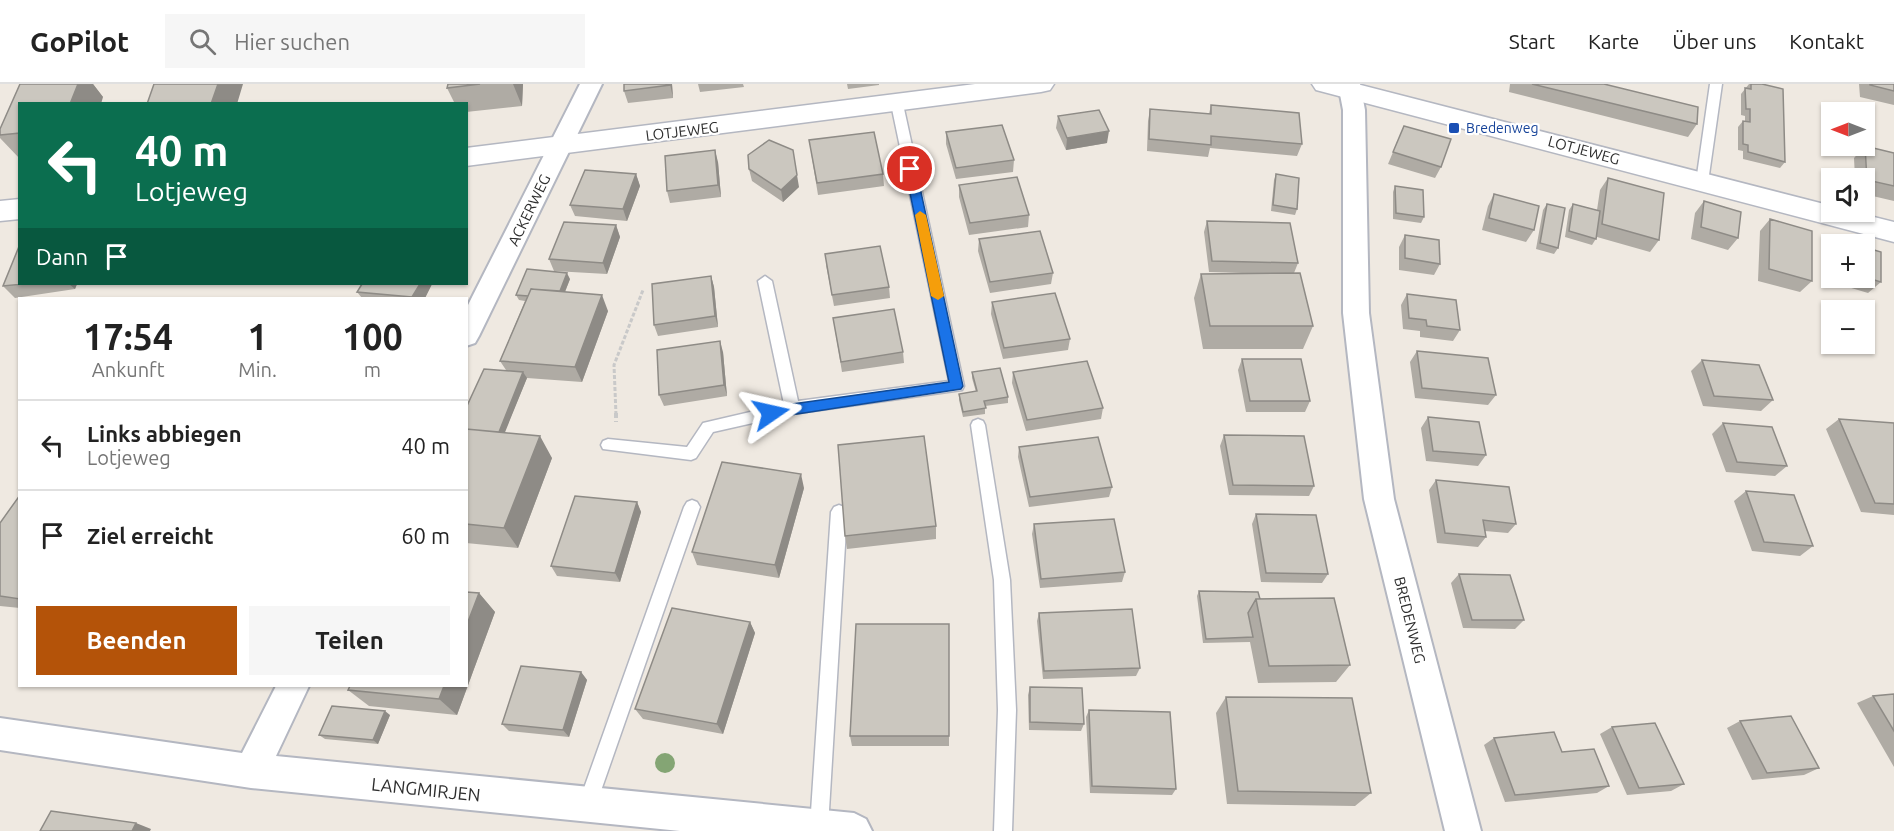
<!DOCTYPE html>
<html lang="de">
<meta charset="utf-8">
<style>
:root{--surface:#fff;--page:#f6f6f6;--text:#222;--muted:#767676;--line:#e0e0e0;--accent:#b45309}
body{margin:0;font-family:Ubuntu,sans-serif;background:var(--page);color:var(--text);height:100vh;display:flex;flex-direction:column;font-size:22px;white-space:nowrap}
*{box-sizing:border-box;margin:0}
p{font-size:20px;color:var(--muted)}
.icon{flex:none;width:33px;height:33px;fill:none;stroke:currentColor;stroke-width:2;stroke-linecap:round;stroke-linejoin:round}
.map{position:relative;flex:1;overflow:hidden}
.drawer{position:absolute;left:18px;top:213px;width:450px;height:390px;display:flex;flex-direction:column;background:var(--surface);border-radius:0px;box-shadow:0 2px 4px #0004}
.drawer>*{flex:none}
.hud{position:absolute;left:18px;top:18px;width:450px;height:183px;border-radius:0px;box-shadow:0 2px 4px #0004;background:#0b6e4f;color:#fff;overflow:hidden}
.needle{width:39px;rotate:270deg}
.controls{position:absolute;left:1821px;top:18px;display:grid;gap:12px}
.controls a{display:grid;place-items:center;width:54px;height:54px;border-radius:0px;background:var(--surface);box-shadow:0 2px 4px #0004;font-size:30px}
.pin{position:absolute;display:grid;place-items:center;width:51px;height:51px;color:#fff;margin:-26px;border:3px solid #fff;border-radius:50%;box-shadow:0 2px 6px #0007}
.me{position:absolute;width:66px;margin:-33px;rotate:79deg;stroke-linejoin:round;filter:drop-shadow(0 0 4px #0008)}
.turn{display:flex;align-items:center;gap:21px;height:126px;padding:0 18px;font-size:27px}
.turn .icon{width:78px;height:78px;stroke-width:2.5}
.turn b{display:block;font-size:42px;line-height:51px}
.then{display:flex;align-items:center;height:57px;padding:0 18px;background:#0003;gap:12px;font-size:22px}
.eta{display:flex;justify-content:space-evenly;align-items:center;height:102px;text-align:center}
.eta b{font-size:36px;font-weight:700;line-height:42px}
.primary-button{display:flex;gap:12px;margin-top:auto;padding:12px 18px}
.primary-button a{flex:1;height:69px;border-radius:0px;background:var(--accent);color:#fff;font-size:24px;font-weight:700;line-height:69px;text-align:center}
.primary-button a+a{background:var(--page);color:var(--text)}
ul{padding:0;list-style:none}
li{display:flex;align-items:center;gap:18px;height:90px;padding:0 18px;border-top:2px solid var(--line)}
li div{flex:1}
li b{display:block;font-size:22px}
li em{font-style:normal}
header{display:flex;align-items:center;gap:36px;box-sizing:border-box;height:84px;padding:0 30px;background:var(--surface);border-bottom:2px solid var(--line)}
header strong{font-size:28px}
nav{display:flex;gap:33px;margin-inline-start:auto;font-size:21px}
.search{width:420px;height:54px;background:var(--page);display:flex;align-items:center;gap:15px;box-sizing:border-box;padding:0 21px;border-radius:0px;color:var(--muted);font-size:22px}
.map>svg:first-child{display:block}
</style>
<header>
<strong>GoPilot</strong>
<div class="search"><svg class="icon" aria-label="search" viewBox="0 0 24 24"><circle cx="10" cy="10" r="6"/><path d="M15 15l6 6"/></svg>Hier suchen</div>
<nav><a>Start</a><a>Karte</a><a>Über uns</a><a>Kontakt</a></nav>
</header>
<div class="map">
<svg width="1894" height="747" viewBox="0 0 1894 747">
<rect width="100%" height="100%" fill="#efe9e1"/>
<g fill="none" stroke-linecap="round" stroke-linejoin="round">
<g stroke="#b4b7c1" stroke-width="3">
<path id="service" d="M1710 0H1722L1708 98 1702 102 1696 98Z
M897 16 903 20 964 302 962 306 792 330 713 348 696 374 691 376 603 365 601 361 603 357 608 355 687 363 703 339 784 320 758 197 765 192 772 197 798 317 949 297 891 20Z
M978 335 983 337 985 341 1010 496 1016 626 1012 747H994L998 626 994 496 971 341 973 337Z
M692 416 697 418 700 423 596 721 593 727 587 730 581 727 578 721 684 423 687 418Z
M839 421 844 423 847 428 828 743 827 747H811L810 743 831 428 834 423Z"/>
</g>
<g stroke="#b4b7c1" stroke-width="4">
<path id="minor" d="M580 0H602L479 252 475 259 466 262V225Z
M1338 0H1360L1365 26 1369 229 1394 415 1481 747H1445L1364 415 1343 229V26Z
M276 602H309L276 672 854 729 866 735 872 747H680L251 704 0 666V634L242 669Z"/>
</g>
<g stroke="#b4b7c1" stroke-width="3">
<path id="tertiary" d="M975 0H1054L1050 6 1041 8 466 82V64Z
M1312 0H1357L1832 122V128H1854L1894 138V158L1316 6Z
M20 115V135L0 137V117Z"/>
</g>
<path stroke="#c9c9c9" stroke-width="3" stroke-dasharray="4 2" stroke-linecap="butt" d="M616 331 614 281 643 206"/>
<path stroke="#c9c9c9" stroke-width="4" stroke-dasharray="5 3" stroke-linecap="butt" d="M616 329V338"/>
<use href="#service" fill="#fff" fill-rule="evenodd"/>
<use href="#minor" fill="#fff" fill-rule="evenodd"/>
<use href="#tertiary" fill="#fff" fill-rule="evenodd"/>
</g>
<circle fill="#84a574" cx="665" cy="679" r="10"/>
<path fill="#afaba4" d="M20 0H93L103 13 20 20V75L0 54V45Z
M448 0H523L522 22 466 28V20H455L447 4Z
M672 0 673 14 628 19 624 7Z
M698 0H743L744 3 700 8Z
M847 0H879V1L848 5Z
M1510 0H1604L1697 40 1688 53 1509 8Z
M1749 0H1762L1785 78 1780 84 1743 75V67L1738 66V43L1743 37H1745V32L1741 31V10Z
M1859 0H1894V21L1860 13Z
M1211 21 1302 60 1297 72 1210 64 1208 73 1147 67 1148 37 1150 25 1209 30Z
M1058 32 1107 59 1066 66 1056 44Z
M1404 42 1441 83 1435 94 1388 80Z
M946 48 1014 76 1013 88 956 95 946 60Z
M1865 62 1894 69V117L1864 110V94H1855L1854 74Z
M811 68 883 90 884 102 818 111Z
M718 78 721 113 670 119 667 107Z
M749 85 799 103 783 118 752 97Z
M636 90 640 102 627 137 575 132 570 121Z
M1276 90 1297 125 1295 131 1271 127 1274 96Z
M1608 94 1659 156 1650 168 1597 153 1592 161 1565 153 1569 126 1573 120 1597 126 1600 106Z
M959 101 1029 131 1028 143 969 151 959 113Z
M1395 102 1424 133 1421 139 1393 135V108Z
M1494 110 1534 146 1526 158 1482 146 1488 122Z
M1704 117 1738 154 1728 166 1691 155 1695 129Z
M1547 120 1558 164 1554 170 1536 165 1543 126Z
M1770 135 1812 197 1800 208 1758 197 1760 147Z
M1207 137 1298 179 1294 189 1313 242 1303 265H1203L1194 214 1201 190 1242 189 1209 188 1204 148Z
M616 141 620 153 607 190 554 187 549 175Z
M1405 151 1440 180 1434 191 1399 186V163Z
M979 155 1053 189 1051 200 990 209 978 167Z
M1864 163 1881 198 1868 209 1828 197 1829 168 1832 166V194H1864Z
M826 181 889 203 890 214 834 222Z
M711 192 714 203 718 243 658 252 654 241Z
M570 195 565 208 608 227 582 298 527 294 504 349 552 374 518 464 466 459V324L506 286 500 277 525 217 519 216 516 211Z
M20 200H77L75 205 15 214 3 202Z
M362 200H432L425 214H362L357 208Z
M1407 210 1460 246 1453 257 1420 253V247L1403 245 1401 221Z
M992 218 1070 255 1068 266 1003 275 991 230Z
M833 234 903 268 904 279 842 288Z
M1417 267 1496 311 1488 321 1415 314 1410 278Z
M723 268 727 312 664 322 659 311Z
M1242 275 1310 317 1305 328H1246L1238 286Z
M1702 276 1773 316 1761 327 1703 322 1691 287Z
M972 288 1008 313V319L985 322V330L963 333 959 316V310L976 308 972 294Z
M1013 288 1103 324 1101 335 1026 347 1012 299Z
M1428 333 1486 371 1478 382 1426 377 1421 344Z
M1839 335 1894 339V431L1861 428 1826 345Z
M1723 339 1787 382 1775 392 1726 388 1712 350Z
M1224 351 1314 402 1309 412 1229 411 1220 362Z
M1019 363 1112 403 1109 413 1029 423 1018 373Z
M1436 396 1516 440 1508 449 1485 447 1486 453 1478 463 1437 459 1429 406Z
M804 404 779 494 697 481 692 468Z
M1746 407 1813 462 1800 472 1752 467 1734 417Z
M20 411V524L0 522V439Z
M637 418 641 428 620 498 557 492 551 482Z
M1256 430 1328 490 1322 499 1261 498 1252 440Z
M1034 440 1125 488 1122 498 1040 504 1032 450Z
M936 442V455L847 465 845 452Z
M1459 490 1524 536 1515 545 1463 544 1451 499Z
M1199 507 1260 515 1350 581 1336 598 1258 599 1250 558 1203 559 1197 512Z
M479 509 495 528 457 631 369 622 348 606Z
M1039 529 1140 584 1136 592 1043 595 1037 537Z
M750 538 755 549 723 650 643 635 635 625Z
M949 540V662H852L850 652Z
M581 588 587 596 569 653 509 647 502 640Z
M1030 603 1084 640 1081 647 1029 646 1028 611Z
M1894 610V683L1857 619 1873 612Z
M1226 613 1371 709 1355 722 1227 720 1216 629Z
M1089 626 1176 705 1172 711 1090 709 1086 633Z
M390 631 378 660 325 655 319 651Z
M1740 637 1819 684 1804 691 1752 696 1727 644Z
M1612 643 1684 700 1671 707 1627 711 1600 650Z
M1494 654 1562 668 1609 702 1597 709 1505 718 1484 661Z"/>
<path fill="#8e8b86" d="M78 0H93L103 13 101 20H70Z
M218 0H243L237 20H211Z
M513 0H523L522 22Z
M670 0H672L673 14Z
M1109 47 1107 59 1066 66 1067 54Z
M715 66 718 78 721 113 718 101Z
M636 90 640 102 627 137 623 125Z
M797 91 799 103 783 118 781 106Z
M616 141 620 153 607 190 603 179Z
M567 189 570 195 560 220 557 214Z
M711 192 714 203 718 243 715 232Z
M69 200H77L75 205Z
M420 200H432L425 214H413L412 213Z
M602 211 608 227 582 298 575 283Z
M720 257 723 268 727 312 724 301Z
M523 288 527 294 497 368 493 363Z
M540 352 552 374 518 464 504 444Z
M801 390 804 404 779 494 775 481Z
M637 418 641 428 620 498 615 489Z
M479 509 495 528 457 631 439 615 444 602H466V543Z
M750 538 755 549 723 650 717 640Z
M581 588 587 596 569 653 563 646Z
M385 627 390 631 378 660 373 656Z
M136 739 151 745 150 747H132Z"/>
<path fill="#cbc7bf" stroke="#8e8b86" stroke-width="1.5" d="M20 0H78L70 20H20V49L0 51V45Z
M154 0H218L211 20H147Z
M448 0H480L447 4Z
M624 0H670V1L624 7Z
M1532 0H1604L1698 23 1697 40Z
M1751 0H1762L1783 5 1785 78 1748 68V61L1743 60V37L1750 38V25H1746L1745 4 1751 5Z
M1870 0H1894V7L1870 1Z
M1211 21 1299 29 1302 60 1211 52V61L1149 55 1150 25 1211 30Z
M1099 26 1109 47 1067 54 1058 32Z
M1002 41 1014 76 956 84 946 48Z
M1404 42 1451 55 1441 83 1393 68Z
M874 48 883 90 817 99 809 56Z
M769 56 793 66 797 91 781 106 749 85 748 71Z
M1865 62 1894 69V102L1867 96Z
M715 66 718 101 667 107 665 72Z
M585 86 636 90 623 125 570 121Z
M1276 90 1299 94 1297 125 1273 121Z
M1017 93 1029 131 970 139 959 101Z
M1608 94 1664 109 1659 156 1602 140Z
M1395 102 1423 106 1424 133 1396 129Z
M1494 110 1539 122 1534 146 1489 134Z
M1704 117 1741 128 1738 154 1701 143Z
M1547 120 1565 124 1558 164 1540 159Z
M1573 120 1600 127 1596 155 1569 147Z
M1770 135 1812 147V197L1769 185Z
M1207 137 1290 139 1298 179 1212 177Z
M564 138 616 141 603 179 549 175Z
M1040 147 1053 189 990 198 979 155Z
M1405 151 1439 156 1440 180 1405 174Z
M1840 156 1854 160H1840Z
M20 160V200H23L3 202Z
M880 162 889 203 832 211 825 170Z
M1864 163 1881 168V198L1864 193Z
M527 185 567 189 560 207 531 205 528 212 516 211Z
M1300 189 1313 242H1210L1201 190Z
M711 192 715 232 654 241 652 200Z
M362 200H420L412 213 357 208Z
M531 205 602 211 575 283 500 277Z
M1055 209 1070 255 1004 264 992 218Z
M1407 210 1456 216 1460 246 1427 242 1426 236 1409 234Z
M894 225 903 268 841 278 833 234Z
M720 257 724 301 659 311 657 266Z
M1417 267 1488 274 1496 311 1422 304Z
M1242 275H1301L1310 317H1250Z
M1702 276 1759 281 1773 316 1714 312Z
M1087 277 1103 324 1027 336 1013 288Z
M1000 284 1008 313 984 317 986 324 963 328 959 310 977 307 972 288Z
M484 285 523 288 499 348 466 345V324Z
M1428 333 1479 338 1486 371 1433 367Z
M1839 335 1894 339V420L1875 419Z
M1723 339 1772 343 1787 382 1737 378Z
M466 345 540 352 504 444 466 440Z
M1224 351 1304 352 1314 402 1233 401Z
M924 352 936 442 845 452 838 361Z
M1098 353 1112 403 1030 413 1019 363Z
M722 378 801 390 775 481 692 468Z
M1436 396 1509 403 1516 440 1483 436 1486 453 1445 449Z
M1746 407 1794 411 1813 462 1764 458Z
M20 411V515L0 512V439Z
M575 412 637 418 615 489 551 482Z
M1256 430 1316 431 1328 490 1266 489Z
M1114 435 1125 488 1041 495 1034 440Z
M1459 490 1510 491 1524 536H1472Z
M1199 507 1258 508 1260 515H1256L1248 529 1253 553 1206 555Z
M466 508 479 509 466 543Z
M1334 514 1350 581 1269 582 1256 515Z
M672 524 750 538 717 640 635 625Z
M1132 525 1140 584 1044 587 1039 529Z
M856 540H949V652H850Z
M521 582 581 588 563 646 502 640Z
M350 602H444L439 615 348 606Z
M1030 603 1082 604 1084 640 1030 638Z
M1894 610V647L1873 612Z
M1226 613 1352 614 1371 709 1238 707Z
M332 622 385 627 373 656 319 651Z
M1089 626 1170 628 1176 705 1092 702Z
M1791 632 1819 684 1767 689 1740 637Z
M1655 639 1684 700 1639 704 1612 643Z
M1554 648 1562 668 1594 665 1609 702 1515 711 1494 654Z
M51 727 136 739 132 747H40Z"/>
<path fill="#1a73e8" stroke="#114b97" stroke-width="1.5" d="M910 81 916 85 963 302 961 305 771 334 766 332 764 329 766 325 771 323 949 298 905 85Z"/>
<path fill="#f59e0b" d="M920 127 926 131 944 212 938 216 931 212 915 131Z"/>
<rect fill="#1a4fb4" stroke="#fff" stroke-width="2" x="1448" y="38" width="12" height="12" rx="3"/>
<g text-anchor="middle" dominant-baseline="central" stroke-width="4.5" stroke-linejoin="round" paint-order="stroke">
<g font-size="14" fill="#164399" stroke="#fff" text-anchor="start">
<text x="1466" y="44">Bredenweg</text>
</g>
<g font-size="15" fill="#2e2e2e" stroke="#fff">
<text transform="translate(682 47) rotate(-7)">LOTJEWEG</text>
<text transform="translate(1584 66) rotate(15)">LOTJEWEG</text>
<text transform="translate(529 126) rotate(-64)">ACKERWEG</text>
<text transform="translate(1410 536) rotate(76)">BREDENWEG</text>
</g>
<g font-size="18" fill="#2e2e2e" stroke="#fff">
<text transform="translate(426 705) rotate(6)">LANGMIRJEN</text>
</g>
</g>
</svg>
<div class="controls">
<a><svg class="needle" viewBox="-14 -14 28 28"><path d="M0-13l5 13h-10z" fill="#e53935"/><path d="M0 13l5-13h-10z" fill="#767676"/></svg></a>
<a><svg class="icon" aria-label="sound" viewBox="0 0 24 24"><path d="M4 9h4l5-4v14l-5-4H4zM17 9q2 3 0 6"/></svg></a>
<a>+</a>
<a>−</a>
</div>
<div class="pin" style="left:910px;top:85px;background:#d93025"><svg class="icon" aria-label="arrive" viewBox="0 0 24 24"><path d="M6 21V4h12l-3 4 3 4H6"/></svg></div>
<svg class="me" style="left:771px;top:329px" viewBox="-20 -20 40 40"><path d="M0-17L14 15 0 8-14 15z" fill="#1a73e8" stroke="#fff" stroke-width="4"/></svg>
<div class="hud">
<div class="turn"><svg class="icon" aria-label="left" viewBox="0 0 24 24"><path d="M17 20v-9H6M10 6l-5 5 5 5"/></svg><div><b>40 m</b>Lotjeweg</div></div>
<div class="then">Dann<svg class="icon" aria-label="arrive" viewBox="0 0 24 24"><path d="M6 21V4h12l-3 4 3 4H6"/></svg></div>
</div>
<section class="drawer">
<div class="eta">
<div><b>17:54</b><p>Ankunft</p></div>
<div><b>1</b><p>Min.</p></div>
<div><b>100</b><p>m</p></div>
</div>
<ul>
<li><svg class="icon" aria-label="left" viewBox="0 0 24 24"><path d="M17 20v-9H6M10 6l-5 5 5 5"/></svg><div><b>Links abbiegen</b><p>Lotjeweg</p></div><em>40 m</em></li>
<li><svg class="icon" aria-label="arrive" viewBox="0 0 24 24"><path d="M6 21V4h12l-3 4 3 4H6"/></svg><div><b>Ziel erreicht</b></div><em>60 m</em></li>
</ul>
<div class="primary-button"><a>Beenden</a><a>Teilen</a></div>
</section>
</div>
